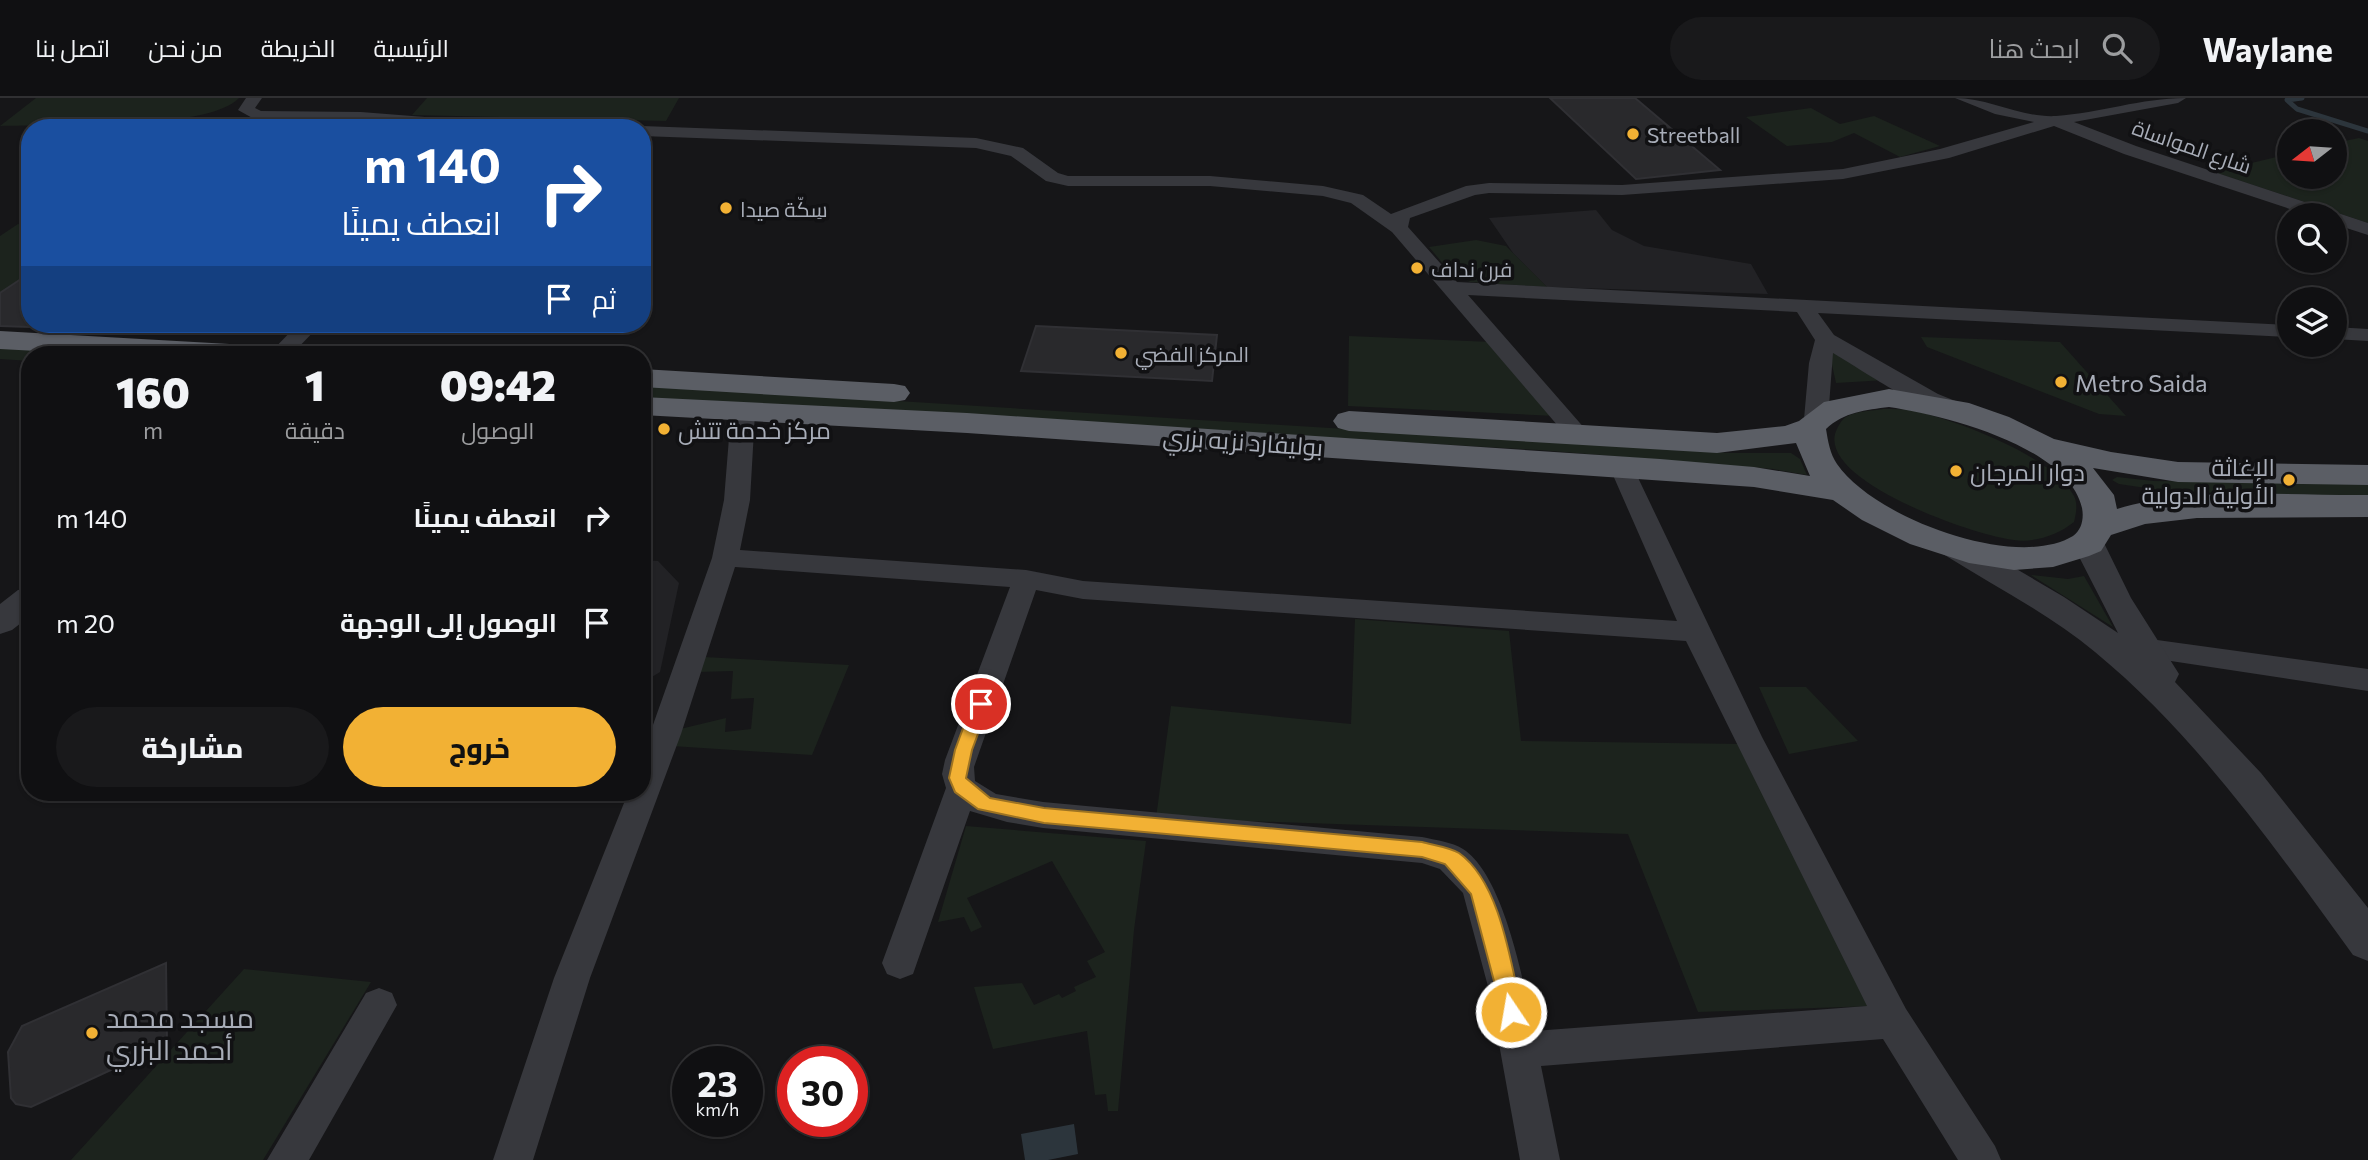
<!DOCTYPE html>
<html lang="ar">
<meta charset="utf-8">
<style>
:root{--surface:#101012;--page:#19191b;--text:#f1f3f6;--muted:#9c9d9f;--line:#303032;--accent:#f2b134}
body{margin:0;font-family:Commissioner,Cairo,sans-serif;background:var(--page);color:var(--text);direction:rtl;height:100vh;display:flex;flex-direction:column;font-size:26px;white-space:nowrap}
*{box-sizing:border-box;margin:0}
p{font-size:23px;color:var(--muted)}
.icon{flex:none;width:38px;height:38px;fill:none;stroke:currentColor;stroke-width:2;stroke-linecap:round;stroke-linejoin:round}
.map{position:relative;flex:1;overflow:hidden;direction:ltr}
.side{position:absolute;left:21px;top:248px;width:630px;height:455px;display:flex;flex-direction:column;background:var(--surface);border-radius:28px;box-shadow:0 2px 5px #0004,0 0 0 2px var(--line);direction:rtl}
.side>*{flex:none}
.guide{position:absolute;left:21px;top:21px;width:630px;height:214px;border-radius:28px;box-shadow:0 2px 5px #0004,0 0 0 2px var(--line);direction:rtl;background:#1a4fa0;color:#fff;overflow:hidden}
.needle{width:46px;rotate:253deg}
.tools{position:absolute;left:2277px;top:21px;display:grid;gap:14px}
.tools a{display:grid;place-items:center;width:70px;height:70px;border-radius:50%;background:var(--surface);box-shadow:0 2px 5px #0004,0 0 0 2px var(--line);font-size:35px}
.speed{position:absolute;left:672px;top:948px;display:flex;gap:14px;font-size:35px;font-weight:700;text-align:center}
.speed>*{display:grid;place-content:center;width:91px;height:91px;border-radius:50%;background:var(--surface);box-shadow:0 2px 5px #0004,0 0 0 2px var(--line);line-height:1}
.speed small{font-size:18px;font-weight:400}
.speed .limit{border:10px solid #d22;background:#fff;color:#111}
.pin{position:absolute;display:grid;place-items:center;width:60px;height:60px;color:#fff;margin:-30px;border:4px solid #fff;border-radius:50%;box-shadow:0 2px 7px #0007}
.me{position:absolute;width:77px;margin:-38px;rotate:348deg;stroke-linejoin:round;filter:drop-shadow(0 0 5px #0008)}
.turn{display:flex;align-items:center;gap:24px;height:147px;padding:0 35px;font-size:32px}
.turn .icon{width:91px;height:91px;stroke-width:2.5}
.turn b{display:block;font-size:49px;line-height:60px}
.then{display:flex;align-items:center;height:66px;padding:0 35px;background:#0003;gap:14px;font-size:26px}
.eta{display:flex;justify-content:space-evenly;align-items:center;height:119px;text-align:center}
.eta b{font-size:42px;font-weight:800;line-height:49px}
.button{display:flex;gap:14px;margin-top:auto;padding:14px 35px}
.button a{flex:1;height:80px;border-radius:42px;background:var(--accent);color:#111;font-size:28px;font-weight:800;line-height:80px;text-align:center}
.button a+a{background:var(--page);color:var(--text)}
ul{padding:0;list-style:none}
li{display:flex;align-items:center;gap:21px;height:105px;padding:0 35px}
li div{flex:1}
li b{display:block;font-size:26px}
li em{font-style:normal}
header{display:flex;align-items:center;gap:42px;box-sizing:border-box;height:98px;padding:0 35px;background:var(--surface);border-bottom:2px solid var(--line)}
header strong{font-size:33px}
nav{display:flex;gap:38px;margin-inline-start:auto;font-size:24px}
.search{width:490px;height:63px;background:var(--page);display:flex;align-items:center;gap:18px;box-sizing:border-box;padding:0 24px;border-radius:38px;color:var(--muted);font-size:26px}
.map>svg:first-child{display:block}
</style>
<header>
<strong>Waylane</strong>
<div class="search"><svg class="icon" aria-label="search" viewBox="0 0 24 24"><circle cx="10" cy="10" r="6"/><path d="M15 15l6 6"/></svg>ابحث هنا</div>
<nav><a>الرئيسية</a><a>الخريطة</a><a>من نحن</a><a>اتصل بنا</a></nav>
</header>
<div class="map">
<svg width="2368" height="1062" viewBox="0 0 2368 1062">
<rect width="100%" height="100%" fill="#161618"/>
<path fill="#222225" d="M1596 112 1612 132 1644 148 1751 166 1768 196 1547 189 1513 155 1489 120Z
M642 462 658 463 679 485 660 574 642 585Z"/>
<path fill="#1c231d" d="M36 0H239C208 33 50 26 0 28Z
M427 0H679L666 23 412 17Z
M1811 10 1840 26 1874 18 1940 48 1900 59 1854 35 1832 44 1787 48 1746 19Z
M2359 40 2368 43V125L2214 74 2289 56V79H2334L2335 45Z
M18 126 30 127V175L0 195V138Z
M1476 142 1506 148 1547 189 1470 184 1450 174 1429 149Z
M1349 238 1492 244 1555 318 1348 308Z
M1921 239 2060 244 2126 318 2099 316 1927 249Z
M0 248 149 257H30V263L0 261Z
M1829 253H1835L1886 282 1836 285Z
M642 287 1730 355H1791L1800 361 1807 377 1773 371 1539 352 642 300Z
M1883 311C1894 311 1905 311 1915 313 1958 323 2053 358 2074 398 2078 406 2076 416 2074 424 2058 437 2034 445 2014 442 1976 438 1823 385 1835 336 1837 330 1841 322 1846 319 1856 313 1872 313 1883 311Z
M2117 379 2154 383 2368 385V398L2173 394 2119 386 2112 382Z
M2031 477 2068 481 2084 478 2113 529Z
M1355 521 1509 533 1521 643 1741 646 1874 908 1698 914 1628 736 1156 720 1171 608 1351 626Z
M704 559 849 567 812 657 672 648 676 632 726 620 725 634 751 631 754 600 731 601 733 573 698 574Z
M1759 589H1806L1858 643 1789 656Z
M966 728 1146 743 1134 832 1118 1013H1108L1106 996 1095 997 1087 933 993 951 974 889 1022 885 1034 907 1059 896 1062 900 1076 893 1074 889 1096 879 1087 863 1105 854 1052 763 967 800 982 829 971 834 964 819 938 824Z
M244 871 371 884 263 1062H71Z"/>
<path fill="#2c353c" d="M1074 1026 1078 1056 1048 1062H1025L1021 1036Z"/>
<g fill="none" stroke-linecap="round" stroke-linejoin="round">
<path stroke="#2c353c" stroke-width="5" d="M2302 0 2287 2 2297 11 2368 33"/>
</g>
<path fill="#29292c" stroke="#303034" stroke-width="2" d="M1550 0H1635L1720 72 1636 81Z
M30 175V229L0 228V195Z
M1036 228 1217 237 1212 283 1021 273Z
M166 865 167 946 31 1009 16 1006 11 1000 8 954 22 928Z"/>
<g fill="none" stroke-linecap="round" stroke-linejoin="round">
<path fill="#37383d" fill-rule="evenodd" d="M246 0H262L255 10 261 13 361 14 501 25 509 30 258 23 238 12Z
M1955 0C1989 0 2022 20 2056 18 2100 15 2141 0 2186 0L2178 5 2074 24 2136 48 2368 125V137L2334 126V117H2308L2124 56 2054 28 1949 60 1843 81 1622 97 1489 95 1475 97 1410 120 1408 129 1457 184 2289 227V239L1818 215 1834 237 1938 296 1963 306 1967 311 1963 316C1934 323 1861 271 1833 255L1828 321 1824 326H1808L1804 321 1809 265 1815 242 1797 214 1468 197 1586 332 1590 337 1586 342H1570L1392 134 1351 105 1323 98 1210 88H1068L1046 83 1011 58 976 50 642 38V30H636L642 28 976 40 1023 50 1058 75 1068 78H1210L1323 88 1363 97 1391 116 1466 88 1489 85 1622 87 1843 71 1940 51 2034 24 1995 16Z
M298 226H321L291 257H268Z
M2334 229 2368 231V243L2334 241Z
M743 308 751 310 755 315 750 402 740 452 1026 472 1083 483 1677 523 1609 368 1612 363H1630L1762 639 1906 911 1995 1048 2001 1062H1958L1883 941 1541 968 1560 1062H1520L1490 896 1463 795 1440 771 1422 765 1043 730 1007 724 970 713 913 876 900 881 887 876 882 865 946 690 942 676 945 662 1010 489 735 469 681 636 590 880 533 1062H493L554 880 628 695H642V658L712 460 724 402 731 315 735 310ZM1036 492 1083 501 1686 543 1867 908 1534 933C1524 886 1504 777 1463 751 1452 744 1435 742 1422 739L1043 704 996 696 975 683 974 669Z
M2128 538 2368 571V593L2118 555 2114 548 2118 541Z
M379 890 392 895 397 907 309 1062H267L366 895Z"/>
<path fill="#37383d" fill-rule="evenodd" d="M2088 434 2100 438 2104 445 2131 500 2179 576 2175 584 2261 675 2368 810V863L2353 857C2275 750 2198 639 2095 554 2049 516 1994 488 1943 456L1939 449 1943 442 1955 438 1967 442 2064 499 2118 535 2072 445 2076 438Z
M30 489V518L12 532 0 536V506L18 492Z"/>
<path fill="#5b5e65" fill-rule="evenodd" d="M0 233 264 248 275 251 279 257H111L0 251Z
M642 271 894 286 905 288 910 295 905 302 894 304 642 289Z
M1889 291 1969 305 2009 319 2054 341 2111 354 2178 364 2368 367V387L2178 384 2093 370 2114 397 2117 411C2189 388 2292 398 2368 397V419L2197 420 2145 426 2111 437 2101 453 2089 458 2053 469 2014 472 1969 465 1910 446 1862 422 1833 402 1754 389 967 335 642 317V299L967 315 1660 361 1754 369 1810 378 1796 345 1717 355 1349 333 1338 330 1333 323 1338 316 1349 313 1717 335 1785 328 1799 323 1824 304ZM1889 309C1943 317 2068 348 2082 410 2084 420 2082 432 2073 438 2015 473 1873 419 1837 366 1830 356 1828 343 1826 331 1844 314 1866 312 1889 309Z"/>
</g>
<path fill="#f2b134" stroke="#9d7322" stroke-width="2" d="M981 600 989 606 972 652 966 680 990 700 1044 710 1422 744C1433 747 1449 749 1459 755 1501 785 1511 867 1522 914L1519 921 1511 924 1504 921 1471 796 1445 766 1422 759 1044 725 978 711 955 694 949 680 955 652 972 606Z"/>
<g fill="#f2b134" stroke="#111113" stroke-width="2.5">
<circle cx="1633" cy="36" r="7"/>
<circle cx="726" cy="110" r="7"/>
<circle cx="1417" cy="170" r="7"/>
<circle cx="1121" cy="255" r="7"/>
<circle cx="2061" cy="284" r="7"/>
<circle cx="664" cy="331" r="7"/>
<circle cx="1956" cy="373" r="7"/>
<circle cx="2289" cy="382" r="7"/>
<circle cx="92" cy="935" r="7"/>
</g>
<g text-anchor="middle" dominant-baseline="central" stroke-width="7" stroke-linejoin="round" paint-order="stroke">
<g font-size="21" fill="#a8adb8" stroke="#111113" text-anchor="start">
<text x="1647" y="36">Streetball</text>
<text x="740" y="110">سِكّة صيدا</text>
<text x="1431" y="170">فرن نداف</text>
<text x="1135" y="255">المركز الفضي</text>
</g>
<g font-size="21" fill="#a8adb8" stroke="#111113">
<text transform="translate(2192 48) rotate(19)">شارع المواساة</text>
</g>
<g font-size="24" fill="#a8adb8" stroke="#111113" text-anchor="start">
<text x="2075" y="284">Metro Saida</text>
<text x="678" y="331">مركز خدمة تتش</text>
<text x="2275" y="368" text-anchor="end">الإغاثة<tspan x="2275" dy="28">الأولية الدولية</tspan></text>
<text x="1970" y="373">دوار المرجان</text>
</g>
<g font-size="24" fill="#a8adb8" stroke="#111113">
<text transform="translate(1243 343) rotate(4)">بوليفارد نزيه بزري</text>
</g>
<g font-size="28" fill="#a8adb8" stroke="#111113" text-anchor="start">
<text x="106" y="919">مسجد محمد<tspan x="106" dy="32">أحمد البزري</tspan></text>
</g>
</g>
</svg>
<div class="tools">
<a><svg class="needle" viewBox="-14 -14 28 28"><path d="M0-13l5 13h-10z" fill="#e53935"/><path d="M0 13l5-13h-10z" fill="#9c9d9f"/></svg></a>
<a><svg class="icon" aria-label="search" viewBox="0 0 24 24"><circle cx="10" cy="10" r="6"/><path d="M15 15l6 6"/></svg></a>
<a><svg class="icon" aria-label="layers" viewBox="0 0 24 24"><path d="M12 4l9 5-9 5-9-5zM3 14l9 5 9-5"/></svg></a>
</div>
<div class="speed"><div>23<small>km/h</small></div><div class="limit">30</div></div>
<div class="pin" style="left:981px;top:606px;background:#d93025"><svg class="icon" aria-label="arrive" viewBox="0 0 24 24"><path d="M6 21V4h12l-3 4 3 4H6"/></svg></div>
<svg class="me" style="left:1511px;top:914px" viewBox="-20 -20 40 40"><circle r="17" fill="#f2b134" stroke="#fff" stroke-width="3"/><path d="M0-11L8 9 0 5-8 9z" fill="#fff"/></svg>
<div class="guide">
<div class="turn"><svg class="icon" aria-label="right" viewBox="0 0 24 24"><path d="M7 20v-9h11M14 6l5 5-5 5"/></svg><div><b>140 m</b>انعطف يمينًا</div></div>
<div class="then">ثم<svg class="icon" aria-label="arrive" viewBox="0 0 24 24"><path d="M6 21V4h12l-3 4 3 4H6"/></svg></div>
</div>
<section class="side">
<div class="eta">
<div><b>09:42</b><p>الوصول</p></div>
<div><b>1</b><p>دقيقة</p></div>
<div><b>160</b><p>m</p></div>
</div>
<ul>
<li><svg class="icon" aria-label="right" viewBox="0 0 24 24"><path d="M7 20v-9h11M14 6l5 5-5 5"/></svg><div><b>انعطف يمينًا</b></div><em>140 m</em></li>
<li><svg class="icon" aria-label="arrive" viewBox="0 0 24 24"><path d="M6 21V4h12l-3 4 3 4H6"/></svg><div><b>الوصول إلى الوجهة</b></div><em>20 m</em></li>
</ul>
<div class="button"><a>خروج</a><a>مشاركة</a></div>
</section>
</div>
